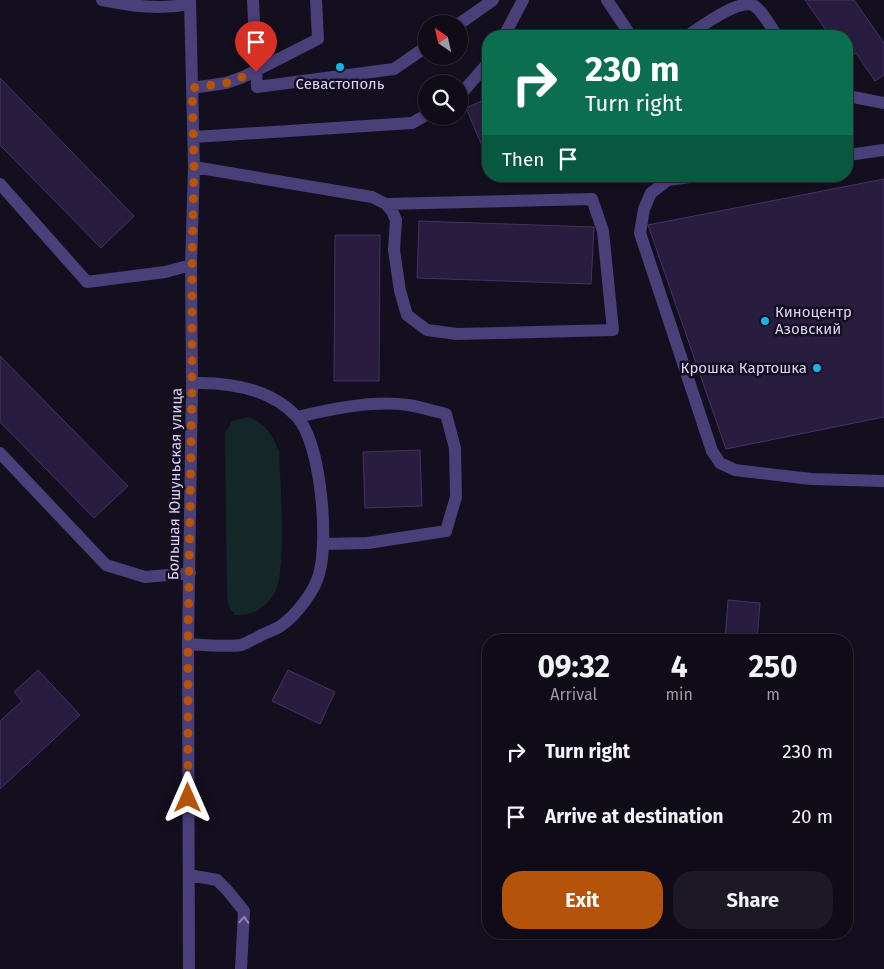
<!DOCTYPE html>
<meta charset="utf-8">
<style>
:root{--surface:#0f0b17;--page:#1d1924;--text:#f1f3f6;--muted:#9b9ba1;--line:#2f2b36;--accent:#b45309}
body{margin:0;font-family:"Fira Sans",sans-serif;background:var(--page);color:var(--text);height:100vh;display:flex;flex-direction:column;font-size:19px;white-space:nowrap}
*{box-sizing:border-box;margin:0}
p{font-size:16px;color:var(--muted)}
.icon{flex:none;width:28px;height:28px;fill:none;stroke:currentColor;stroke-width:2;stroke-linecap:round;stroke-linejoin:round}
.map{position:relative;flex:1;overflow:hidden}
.sheet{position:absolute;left:482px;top:634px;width:371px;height:305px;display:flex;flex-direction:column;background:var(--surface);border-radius:20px;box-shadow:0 1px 4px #0004,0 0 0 1px var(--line)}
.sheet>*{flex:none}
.hud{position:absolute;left:482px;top:30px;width:371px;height:152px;border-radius:20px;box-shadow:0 1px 4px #0004,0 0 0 1px var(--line);background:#0b6e4f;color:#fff;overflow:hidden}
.needle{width:32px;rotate:326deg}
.tools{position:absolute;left:418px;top:15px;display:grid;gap:10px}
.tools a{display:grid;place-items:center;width:50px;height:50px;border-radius:50%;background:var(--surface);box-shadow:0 1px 4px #0004,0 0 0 1px var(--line);font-size:25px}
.pin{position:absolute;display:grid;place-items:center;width:42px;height:42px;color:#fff;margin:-51px -21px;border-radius:50% 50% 50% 0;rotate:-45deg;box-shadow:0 0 5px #0007}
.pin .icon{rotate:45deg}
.me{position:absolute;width:55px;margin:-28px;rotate:0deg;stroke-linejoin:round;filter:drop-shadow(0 0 4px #0008)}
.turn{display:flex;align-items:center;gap:18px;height:105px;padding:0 20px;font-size:22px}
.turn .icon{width:65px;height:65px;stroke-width:2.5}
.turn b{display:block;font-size:35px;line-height:42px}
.then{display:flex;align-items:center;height:48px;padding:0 20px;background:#0003;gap:10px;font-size:19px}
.eta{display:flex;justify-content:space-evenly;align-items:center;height:85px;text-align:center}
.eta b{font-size:30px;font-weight:700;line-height:35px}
.action{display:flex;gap:10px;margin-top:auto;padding:10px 20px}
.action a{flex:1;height:58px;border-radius:20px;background:var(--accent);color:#fff;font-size:20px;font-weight:700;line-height:58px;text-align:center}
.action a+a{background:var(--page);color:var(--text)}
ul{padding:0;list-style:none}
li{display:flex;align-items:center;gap:15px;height:65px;padding:0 20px}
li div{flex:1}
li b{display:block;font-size:19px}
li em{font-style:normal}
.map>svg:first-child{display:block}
</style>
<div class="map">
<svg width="884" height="969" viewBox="0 0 884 969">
<rect width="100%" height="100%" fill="#140f1f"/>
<path fill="#132628" d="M249 417C267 425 271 433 279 451 280 479 287 570 275 592 267 607 253 616 235 615L229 607 227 597 225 434 232 421Z"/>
<path fill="#281d3e" stroke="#433267" d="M805 0H854L884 43V75L875 81 856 53 848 58V36H830Z
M0 78 134 216 101 248 0 145Z
M489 98V146L483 148 466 108Z
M884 179V417L726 449 648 225Z
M419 221 594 227 591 284 417 278Z
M335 235H380L379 381H334Z
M0 356 128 486 94 518 0 422Z
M420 450 422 506 365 508 363 452Z
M728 600 760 603 757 640H725Z
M38 670 80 715 0 789V721L22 701 14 692Z
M288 670 335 692 320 724 272 701Z"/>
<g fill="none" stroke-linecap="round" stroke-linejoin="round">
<path stroke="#493f79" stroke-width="12" d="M102 0C134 6 158 10 190 4
M253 0 257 87 394 69 426 47
M607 0 631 36
M459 24 493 0
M504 36 523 0
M687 36C701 27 736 0 753 5 763 11 770 26 777 36
M192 88 226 83 243 77 318 39 316 0
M459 96 489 62
M848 96 884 103
M194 137 412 123 426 115
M848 155 884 150
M194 167 372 197 386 204 392 211 396 220 394 250 400 291 407 315 427 330 457 334 613 330 603 231 592 199 386 204
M697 176 668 180 651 193 644 209 640 233 712 451 720 463 735 470 811 479 884 481
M0 184 87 282 165 272 191 265
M298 417C330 409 376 400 408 405 421 407 433 411 446 414L455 448 456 497 446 531 368 543 323 544
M0 453 106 565 145 577 190 573
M188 644C201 645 229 647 241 645 246 644 253 639 258 637 265 633 275 630 282 625 296 615 315 591 319 574 329 540 321 443 297 417 270 388 229 382 192 383
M189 875 217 880 227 890 244 911 241 969
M189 969 188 644 192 383 191 265 194 167 190 0"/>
</g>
<defs><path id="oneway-chevron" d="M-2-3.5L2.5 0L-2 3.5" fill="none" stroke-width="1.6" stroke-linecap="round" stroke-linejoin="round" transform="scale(1.25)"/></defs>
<use stroke="#9288ba" href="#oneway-chevron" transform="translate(244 920) rotate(-86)"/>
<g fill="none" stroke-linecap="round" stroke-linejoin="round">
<path stroke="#b45309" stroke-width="9" stroke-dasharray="0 16.2" d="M188 798V644L192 383V265L194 167 192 88 226 83 256 72"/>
</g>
<g fill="#19b3df" stroke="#140f1f" stroke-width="2">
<circle cx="340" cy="67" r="5"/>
<circle cx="765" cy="321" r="5"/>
<circle cx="817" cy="368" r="5"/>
</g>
<g text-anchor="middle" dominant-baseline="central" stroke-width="5" stroke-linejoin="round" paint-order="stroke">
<g font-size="15" fill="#dcd2fa" stroke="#140f1f">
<text x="340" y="84">Севастополь</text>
<text x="775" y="312" text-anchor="start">Киноцентр<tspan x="775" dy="17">Азовский</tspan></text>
<text x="807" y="368" text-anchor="end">Крошка Картошка</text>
</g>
<g font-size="15" fill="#dcd2fa" stroke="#140f1f">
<text transform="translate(175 484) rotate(-89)">Большая Юшуньская улица</text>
</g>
</g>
</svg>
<div class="tools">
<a><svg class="needle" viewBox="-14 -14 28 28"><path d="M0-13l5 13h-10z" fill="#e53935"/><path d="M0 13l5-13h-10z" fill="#9b9ba1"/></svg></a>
<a><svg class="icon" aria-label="search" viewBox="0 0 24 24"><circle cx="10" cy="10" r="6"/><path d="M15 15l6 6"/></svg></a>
</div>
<div class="pin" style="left:256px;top:72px;background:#d93025"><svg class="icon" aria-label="arrive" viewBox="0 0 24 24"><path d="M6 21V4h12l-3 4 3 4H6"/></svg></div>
<svg class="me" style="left:188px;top:798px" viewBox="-20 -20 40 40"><path d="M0-17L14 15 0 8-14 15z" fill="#b45309" stroke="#fff" stroke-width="4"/></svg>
<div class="hud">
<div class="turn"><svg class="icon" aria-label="right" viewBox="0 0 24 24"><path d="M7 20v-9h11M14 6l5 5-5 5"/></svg><div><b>230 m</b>Turn right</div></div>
<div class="then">Then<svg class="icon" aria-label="arrive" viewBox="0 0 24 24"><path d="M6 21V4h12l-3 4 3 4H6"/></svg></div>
</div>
<section class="sheet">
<div class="eta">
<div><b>09:32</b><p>Arrival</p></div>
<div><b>4</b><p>min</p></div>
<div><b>250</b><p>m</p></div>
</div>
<ul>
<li><svg class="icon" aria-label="right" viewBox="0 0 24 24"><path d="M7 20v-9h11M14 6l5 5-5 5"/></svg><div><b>Turn right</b></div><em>230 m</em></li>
<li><svg class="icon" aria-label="arrive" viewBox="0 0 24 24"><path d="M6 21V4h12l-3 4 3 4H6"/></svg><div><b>Arrive at destination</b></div><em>20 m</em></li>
</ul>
<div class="action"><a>Exit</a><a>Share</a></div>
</section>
</div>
